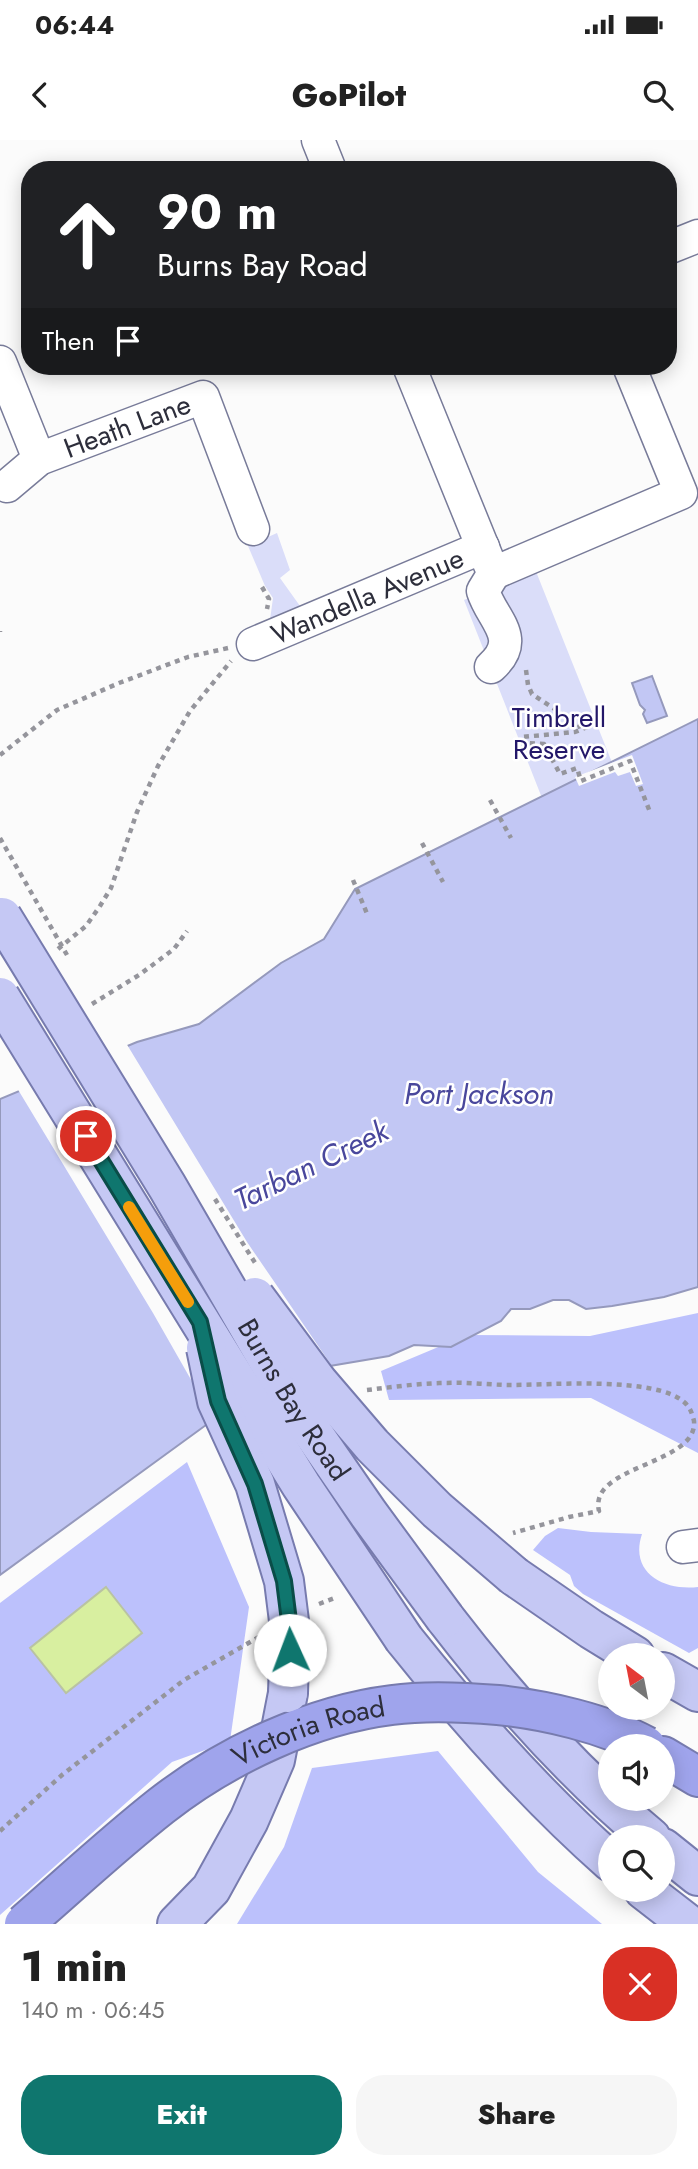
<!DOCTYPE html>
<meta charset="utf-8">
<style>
:root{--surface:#fff;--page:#f6f6f6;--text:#222;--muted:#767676;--accent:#0f766e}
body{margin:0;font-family:Jost,sans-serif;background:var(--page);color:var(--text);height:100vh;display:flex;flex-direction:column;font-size:26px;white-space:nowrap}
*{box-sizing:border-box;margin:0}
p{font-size:23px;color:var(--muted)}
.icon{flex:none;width:38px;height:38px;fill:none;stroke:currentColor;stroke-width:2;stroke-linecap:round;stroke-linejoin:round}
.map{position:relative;height:1784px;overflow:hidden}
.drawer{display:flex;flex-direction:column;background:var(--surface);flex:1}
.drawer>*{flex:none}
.top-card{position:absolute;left:21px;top:21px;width:656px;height:214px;border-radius:28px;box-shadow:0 4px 18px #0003;background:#202124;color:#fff;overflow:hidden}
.needle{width:46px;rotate:328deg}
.controls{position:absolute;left:598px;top:1503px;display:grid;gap:14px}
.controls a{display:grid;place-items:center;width:77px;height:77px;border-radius:50%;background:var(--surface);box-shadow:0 4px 18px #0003;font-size:35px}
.pin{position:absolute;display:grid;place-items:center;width:60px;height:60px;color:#fff;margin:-30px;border:4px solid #fff;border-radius:50%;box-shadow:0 2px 7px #0007}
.me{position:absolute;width:77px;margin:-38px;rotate:358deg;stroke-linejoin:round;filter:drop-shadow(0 0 5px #0008)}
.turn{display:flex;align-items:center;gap:24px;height:147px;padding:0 21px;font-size:32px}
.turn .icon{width:91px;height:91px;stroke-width:2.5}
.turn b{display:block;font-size:49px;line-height:60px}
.then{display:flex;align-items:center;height:66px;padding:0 21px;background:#0003;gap:14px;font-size:26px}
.round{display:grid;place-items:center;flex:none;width:74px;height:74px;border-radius:28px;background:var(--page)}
.overview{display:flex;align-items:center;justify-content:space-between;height:119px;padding:0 21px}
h1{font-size:42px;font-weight:800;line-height:52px}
.primary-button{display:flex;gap:14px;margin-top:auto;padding:14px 21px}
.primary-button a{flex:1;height:80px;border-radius:28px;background:var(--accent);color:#fff;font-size:28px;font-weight:800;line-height:80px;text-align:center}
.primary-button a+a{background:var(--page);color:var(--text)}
.status{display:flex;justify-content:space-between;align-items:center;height:49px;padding:0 35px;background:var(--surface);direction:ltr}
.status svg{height:19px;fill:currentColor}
header{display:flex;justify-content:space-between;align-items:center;height:91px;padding:0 21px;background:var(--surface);font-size:32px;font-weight:800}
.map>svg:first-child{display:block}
</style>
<div class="status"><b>06:44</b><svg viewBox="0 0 49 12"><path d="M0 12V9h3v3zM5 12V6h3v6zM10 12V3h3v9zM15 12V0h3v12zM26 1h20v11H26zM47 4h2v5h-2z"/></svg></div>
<header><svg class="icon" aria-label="back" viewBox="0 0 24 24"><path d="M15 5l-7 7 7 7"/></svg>GoPilot<svg class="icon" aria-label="search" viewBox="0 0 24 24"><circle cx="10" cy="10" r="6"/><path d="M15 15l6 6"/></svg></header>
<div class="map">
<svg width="698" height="1784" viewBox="0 0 698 1784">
<rect width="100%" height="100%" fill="#fbfbfb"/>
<path fill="#daddf9" d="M277 393 290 430 280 438 305 473 269 487 273 458 265 446 248 406Z
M535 429 613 625 542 658 464 460Z"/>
<path fill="#bcc1fc" d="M698 1173V1313L591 1258 389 1260 381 1231 467 1195 590 1196Z
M187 1322 249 1467 230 1601 172 1622 0 1775V1463Z
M558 1388 591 1392 642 1394C629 1433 664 1451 698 1447V1508L689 1513 583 1454 574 1446 570 1435 533 1410 545 1396Z
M438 1611 538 1732 602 1784H237L284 1707 312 1628Z"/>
<path fill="#c2c7f4" stroke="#9599bc" stroke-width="2" d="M652 536 667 576 647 583 643 574 645 570 640 565 632 543Z
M698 579V1147L664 1157 612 1166 586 1169 569 1160H553L530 1169H511L501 1181 451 1207 414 1205 389 1216 324 1227 249 1261 206 1285 0 1435V959L137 902 199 884 281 823 324 799 355 749Z"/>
<path fill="#fbfbfb" d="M632 615 643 644 636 646 630 632 618 636 615 632 579 646 575 637Z
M126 903 247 1102 334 1229 210 1273 153 1173 17 948Z"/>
<path fill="#d8efa0" stroke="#b9c3a3" stroke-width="2" d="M106 1447 142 1493 66 1553 30 1508Z"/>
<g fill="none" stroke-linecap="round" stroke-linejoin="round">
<g stroke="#787b99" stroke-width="35">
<g id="minor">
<path d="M318 0 330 30"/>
<path d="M668 108 698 96"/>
<path d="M0 222 39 319"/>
<path d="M409 226 490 425"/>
<path id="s1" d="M7 346 39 319 203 257 253 389"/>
<path d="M494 433 681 353 629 226"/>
<path id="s2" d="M253 504 483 407"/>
<path d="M491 527C523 498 492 480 483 451L494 433"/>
<path d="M683 1407 698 1405"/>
</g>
</g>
<g stroke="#777bae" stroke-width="42">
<path id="major" d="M514 1436 591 1489 635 1516
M445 1478C505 1556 575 1635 651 1698
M404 1499C467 1578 535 1655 611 1722
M663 1532 698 1552
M663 1708 698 1736
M644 1750 688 1784
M177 1784 211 1749 249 1680 275 1620 288 1553"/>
</g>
<g stroke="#777bae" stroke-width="42">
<path id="highway" d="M663 1616 698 1637"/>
</g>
<path stroke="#95959c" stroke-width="4.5" stroke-dasharray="5 5" stroke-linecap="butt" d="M262 447 269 459 267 469
M0 491V492
M526 530 528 545 532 554 579 585 581 590
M597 583 575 592 522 597 523 603 544 604 560 634 577 628 581 641 630 621 650 672
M0 615 57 570 119 543 188 517 228 508
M490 660 511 698
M422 703 443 742
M353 740 368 776
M58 809 86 786 100 766 111 748 137 672 158 626 190 571 231 521
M92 864 139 835 174 809 187 791
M367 1250C393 1247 420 1243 447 1243 468 1242 490 1245 511 1245 552 1245 654 1236 684 1262 690 1267 692 1273 694 1281 698 1325 588 1325 599 1371L569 1377 513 1393
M319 1464 337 1457
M0 1691 62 1635 184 1540 259 1497"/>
<use href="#minor" stroke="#fff" stroke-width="32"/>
<use href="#major" stroke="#c5c8f4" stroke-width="38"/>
<use href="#highway" stroke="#9fa4ec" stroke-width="38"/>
<g stroke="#777bae" stroke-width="42" stroke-linecap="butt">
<g id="major-bridge">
<path id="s3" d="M2 777 167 1046 297 1270 368 1373 445 1478"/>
<path d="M0 857 301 1345 404 1499"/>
<path d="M255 1157 318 1242 372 1305 437 1370 514 1436"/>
<path d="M206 1208 217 1261 255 1344 284 1441 290 1489 288 1553"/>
</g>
</g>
<g stroke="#777bae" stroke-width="42" stroke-linecap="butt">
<g id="highway-bridge">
<path id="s4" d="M24 1784C69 1745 114 1703 161 1666 225 1616 311 1575 392 1565 427 1560 463 1562 498 1565 545 1570 604 1583 646 1606"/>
</g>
</g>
<path stroke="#95959c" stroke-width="4.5" stroke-dasharray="5 5" stroke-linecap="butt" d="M0 698 67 815
M215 1059 257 1126"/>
<use href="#major-bridge" stroke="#c5c8f4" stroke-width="38"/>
<use href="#highway-bridge" stroke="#9fa4ec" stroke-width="38"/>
</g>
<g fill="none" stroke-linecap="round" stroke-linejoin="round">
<g stroke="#0a4d48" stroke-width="18">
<path id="route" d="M86 996 200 1182 218 1261 255 1344 284 1441 290 1489V1510"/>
</g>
<use href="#route" stroke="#0f766e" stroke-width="12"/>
<path stroke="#f59e0b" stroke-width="12" d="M129 1067 188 1162"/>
</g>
<g text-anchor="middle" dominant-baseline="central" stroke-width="5" stroke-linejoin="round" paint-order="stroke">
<g font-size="28" fill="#2d2e3b" stroke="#fff">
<text stroke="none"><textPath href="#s1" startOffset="136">Heath Lane</textPath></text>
<text stroke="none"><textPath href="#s2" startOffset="124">Wandella Avenue</textPath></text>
<text stroke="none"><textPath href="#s3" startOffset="564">Burns Bay Road</textPath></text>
<text stroke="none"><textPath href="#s4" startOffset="348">Victoria Road</textPath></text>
</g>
<g font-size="28" fill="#231769" stroke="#fff">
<text x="559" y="577">Timbrell<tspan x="559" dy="32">Reserve</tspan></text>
</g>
<g font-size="30" font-style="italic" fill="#49479c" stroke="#fff">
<text x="479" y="953">Port Jackson</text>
<text transform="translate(311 1025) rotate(-26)">Tarban Creek</text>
</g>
</g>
</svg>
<div class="controls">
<a><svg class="needle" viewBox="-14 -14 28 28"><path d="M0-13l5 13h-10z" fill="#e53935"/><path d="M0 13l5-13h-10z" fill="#767676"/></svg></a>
<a><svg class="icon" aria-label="sound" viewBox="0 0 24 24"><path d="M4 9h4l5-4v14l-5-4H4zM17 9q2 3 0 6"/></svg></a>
<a><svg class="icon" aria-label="search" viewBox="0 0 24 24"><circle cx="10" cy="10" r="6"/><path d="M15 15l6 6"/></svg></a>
</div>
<div class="pin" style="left:86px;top:996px;background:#d93025"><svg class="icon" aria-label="arrive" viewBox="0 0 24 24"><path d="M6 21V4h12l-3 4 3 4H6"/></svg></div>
<svg class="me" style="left:290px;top:1510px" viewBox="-20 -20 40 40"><circle r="19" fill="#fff"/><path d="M0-13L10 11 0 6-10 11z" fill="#0f766e"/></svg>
<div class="top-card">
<div class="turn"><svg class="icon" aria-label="ahead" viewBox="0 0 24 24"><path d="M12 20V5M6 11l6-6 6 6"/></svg><div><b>90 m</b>Burns Bay Road</div></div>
<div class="then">Then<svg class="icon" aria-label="arrive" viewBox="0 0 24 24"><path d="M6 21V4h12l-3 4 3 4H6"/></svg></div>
</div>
</div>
<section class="drawer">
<div class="overview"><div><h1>1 min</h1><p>140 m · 06:45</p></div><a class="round" style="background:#d93025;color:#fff"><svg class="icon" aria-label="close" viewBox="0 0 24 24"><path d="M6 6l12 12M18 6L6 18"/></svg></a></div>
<div class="primary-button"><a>Exit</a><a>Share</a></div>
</section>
